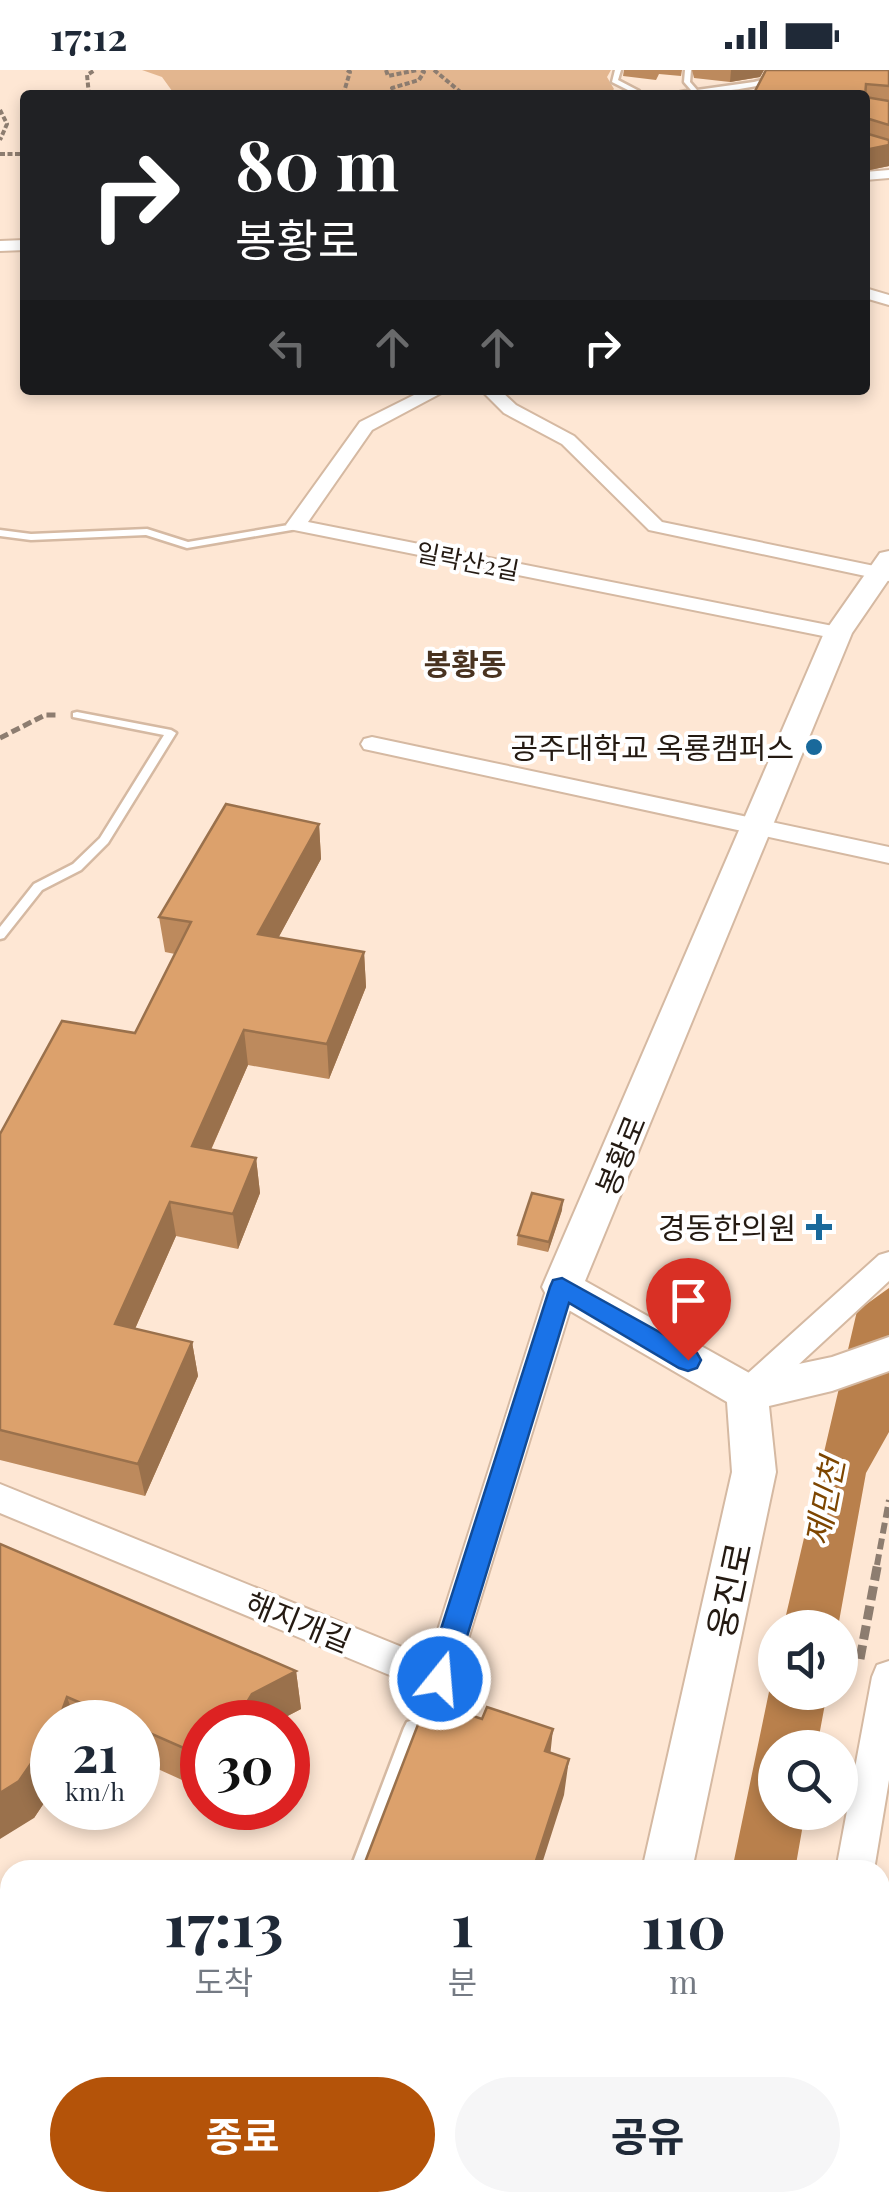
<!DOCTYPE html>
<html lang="ko">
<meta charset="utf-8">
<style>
:root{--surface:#fff;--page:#f6f6f7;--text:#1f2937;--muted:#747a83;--accent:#b45309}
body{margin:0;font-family:"Playfair Display","Noto Sans KR",serif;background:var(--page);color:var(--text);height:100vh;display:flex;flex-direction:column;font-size:38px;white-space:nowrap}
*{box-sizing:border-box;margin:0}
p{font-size:32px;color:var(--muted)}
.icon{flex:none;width:55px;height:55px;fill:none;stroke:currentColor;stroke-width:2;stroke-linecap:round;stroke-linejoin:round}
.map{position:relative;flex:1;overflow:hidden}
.sheet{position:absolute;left:0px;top:1790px;width:890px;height:352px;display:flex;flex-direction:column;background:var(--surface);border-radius:30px 30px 0 0;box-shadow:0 5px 15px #0003}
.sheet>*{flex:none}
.banner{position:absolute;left:20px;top:20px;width:850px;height:305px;border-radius:10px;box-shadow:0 5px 15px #0003;background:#202124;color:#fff;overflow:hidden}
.fabs{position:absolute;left:758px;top:1540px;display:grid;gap:20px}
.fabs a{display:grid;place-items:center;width:100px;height:100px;border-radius:50%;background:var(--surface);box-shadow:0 5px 15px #0003;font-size:50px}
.speed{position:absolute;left:30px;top:1630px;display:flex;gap:20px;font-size:50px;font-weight:700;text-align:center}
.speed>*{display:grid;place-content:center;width:130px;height:130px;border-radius:50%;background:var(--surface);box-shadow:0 5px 15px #0003;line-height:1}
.speed small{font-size:25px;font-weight:400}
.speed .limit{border:15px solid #d22;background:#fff;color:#111}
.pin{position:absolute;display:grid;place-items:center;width:85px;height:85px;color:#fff;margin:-102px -42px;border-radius:50% 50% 50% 0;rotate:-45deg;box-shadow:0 0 10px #0007}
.pin .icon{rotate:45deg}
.me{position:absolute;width:110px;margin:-55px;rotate:17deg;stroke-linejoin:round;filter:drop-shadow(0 0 8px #0008)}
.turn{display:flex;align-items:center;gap:35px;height:210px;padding:0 50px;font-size:45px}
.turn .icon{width:130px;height:130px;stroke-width:2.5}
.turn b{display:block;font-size:70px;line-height:85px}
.lanes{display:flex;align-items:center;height:95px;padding:0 50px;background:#0003;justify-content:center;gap:50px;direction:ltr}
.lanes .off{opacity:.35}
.eta{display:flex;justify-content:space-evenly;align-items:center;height:170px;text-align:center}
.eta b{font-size:60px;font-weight:700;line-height:70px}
.cta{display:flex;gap:20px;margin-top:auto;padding:20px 50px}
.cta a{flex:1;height:115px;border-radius:60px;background:var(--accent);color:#fff;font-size:40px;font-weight:700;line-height:115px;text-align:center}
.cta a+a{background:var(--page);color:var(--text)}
.status{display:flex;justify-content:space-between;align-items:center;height:70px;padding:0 50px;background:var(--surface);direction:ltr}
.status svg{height:28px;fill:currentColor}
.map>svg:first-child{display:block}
</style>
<div class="status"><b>17:12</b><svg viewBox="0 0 49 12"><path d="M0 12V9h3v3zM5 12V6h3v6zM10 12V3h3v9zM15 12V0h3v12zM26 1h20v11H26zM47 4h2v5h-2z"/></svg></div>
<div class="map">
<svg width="889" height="2142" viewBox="0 0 889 2142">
<rect width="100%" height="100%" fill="#fee7d4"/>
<path fill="#e3b68f" d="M142 0H611L607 7 614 19 609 25H175L162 7Z"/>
<path fill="#b9804c" d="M889 1218V1362L866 1403 838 1557 783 1558 857 1241Z
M775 1593V1622L827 1623 817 1677 775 1678V1742L805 1743 795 1800H732Z"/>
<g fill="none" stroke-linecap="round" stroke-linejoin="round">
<g stroke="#d5b9a2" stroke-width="5">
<path id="service" d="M615 0H621L618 10 639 21V23L630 25 632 22 612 12Z
M685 0H691L690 12 697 20 754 12 762 10 768 0H774C772 3 768 11 765 13 754 20 682 25 667 25L691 20 684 12Z
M300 453 303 454V458L187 478 146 465 31 470 0 466V460L31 464 147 459 188 472Z
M77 642 171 660 176 663 108 773 81 800 42 820 4 868 0 869V857L34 814 73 794 100 768 164 665 73 647V643Z
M413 1650 419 1652 422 1658 368 1800H350L404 1658 407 1652Z
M0 1888 10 1893V1913L0 1908Z
M275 2132H296L292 2142H272Z"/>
</g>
<g stroke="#d5b9a2" stroke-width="4">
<path id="minor" d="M889 100V108L865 110V102Z
M25 170V180L0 181V171Z
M865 218 889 225V235L865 228Z
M424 320H447L372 360 308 452 838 557 848 563 838 569 289 459 286 455 360 352Z
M481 320H500L516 335 574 366 662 452 889 499V511L649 460 562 374 504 343Z
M372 667 889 777V793L364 679 361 674 364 669Z
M889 1182V1211L759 1331 748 1335 737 1331 733 1322 737 1313 879 1185Z
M562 1205 572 1209 577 1217 452 1621 440 1625 428 1621 0 1443V1414L429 1588 547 1217 552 1209Z
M889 1591V1710L874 1800H836L872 1607 877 1595Z
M769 2132H811L809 2142H767Z"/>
</g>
<g stroke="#d5b9a2" stroke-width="4">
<path id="secondary" d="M889 481V509L852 563 585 1211 751 1304 832 1287 889 1267V1301L832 1321 769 1336 776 1402 692 1800H642L732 1402 727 1332 548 1228 542 1217 824 563 880 483Z
M566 2132H623L622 2142H564Z"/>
</g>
<path stroke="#8d7d70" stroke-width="4" stroke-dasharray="5 2.5" stroke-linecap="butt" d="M386 0 388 6 417 0
M434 0 464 25
M399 24 445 25
M89 25 87 5 95 0
M343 25 350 2 347 0
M398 25 392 18 419 10 424 2 421 0
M0 40 7 54 0 70
M0 84H25"/>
<path stroke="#8d7d70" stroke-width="5" stroke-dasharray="9 4" stroke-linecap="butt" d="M0 668 45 645H58"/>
<path stroke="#8d7d70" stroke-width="6" stroke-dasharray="11 5" stroke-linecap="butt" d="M877 1495 889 1430"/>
<path stroke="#8d7d70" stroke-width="9" stroke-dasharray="14 6" stroke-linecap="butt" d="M860 1589 878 1492"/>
<use href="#service" fill="#fff" fill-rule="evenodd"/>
<use href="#minor" fill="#fff" fill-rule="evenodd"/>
<use href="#secondary" fill="#fff" fill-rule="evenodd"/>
</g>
<path fill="#bd8a5d" d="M624 0H682L681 6 659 4 656 10 623 6Z
M692 0H764L760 7 730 12 694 8Z
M766 0H889V96L865 101V25Z
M319 754 321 789 278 868 364 882 366 917 329 1009 248 995 211 1080 256 1088 260 1123 238 1179 176 1166 135 1259 192 1272 198 1306 145 1426 0 1390V1064L135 963 175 884 165 882 159 847Z
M562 1140 548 1182 517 1175 518 1165Z
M0 1474 296 1601 301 1639 276 1652H202V1719L138 1690V1652H52V1721L34 1748Z"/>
<path fill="#9a714c" d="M731 0H764L760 7 730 12Z
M889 75V96L865 101V80Z
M319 754 321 789 261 900 258 864Z
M364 882 366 917 329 1009 327 974Z
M244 960 248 995 197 1111 192 1076Z
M256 1088 260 1123 238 1179 233 1144Z
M563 1130 562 1140 548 1182 549 1172Z
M170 1132 176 1166 122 1288 115 1254Z
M192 1272 198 1306 145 1426 138 1394Z
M296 1601 301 1639 276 1652H235L252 1624Z
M67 1627 76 1652H58Z
M553 1659 549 1696 545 1681Z
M52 1663V1721L34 1748 0 1769V1723Z
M569 1689 564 1725 540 1800H533Z
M235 2132H254L250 2142H231Z"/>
<path fill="#dca16c" stroke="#9a714c" stroke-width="2.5" d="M766 0H889V16L866 14 865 27 889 31V55L869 49 865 52V25H753Z
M865 58V63L889 70V75L865 80Z
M226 734 319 754 258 864 364 882 327 974 244 960 192 1076 256 1088 233 1144 170 1132 115 1254 192 1272 138 1394 0 1360V1064L62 951 135 963 191 852 159 847Z
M532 1123 563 1130 549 1172 518 1165Z
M0 1474 296 1601 252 1624 235 1652H202V1686L138 1658V1652H125L67 1627 58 1652H52V1663L19 1711 0 1723Z
M427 1631 482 1649 487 1637 553 1659 545 1681 569 1689 533 1800H362Z
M10 1955V2132H235L231 2142 0 2141V1973Z"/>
<path fill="#1a73e8" stroke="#114b97" stroke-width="2.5" d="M562 1208 697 1283 701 1290 697 1298 688 1301 679 1298 569 1233 454 1609 450 1618 440 1622 430 1618 425 1609 550 1217 553 1210Z"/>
<g fill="#19699b" stroke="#fff" stroke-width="4">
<circle cx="814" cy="677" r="10"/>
<path d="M814 1142h10v10h10v10h-10v10h-10v-10h-10v-10h10z"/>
</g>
<g text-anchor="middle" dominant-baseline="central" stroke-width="8" stroke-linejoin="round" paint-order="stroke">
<g font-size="25" fill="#241a12" stroke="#fff">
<text transform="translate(468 490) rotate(11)">일락산2길</text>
</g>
<g font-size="30" font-weight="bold" fill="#493320" stroke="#fff">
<text x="465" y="593">봉황동</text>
</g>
<g font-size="30" fill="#241a12" stroke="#fff" text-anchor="end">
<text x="794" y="677">공주대학교 옥룡캠퍼스</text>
<text x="796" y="1157">경동한의원</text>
</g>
<g font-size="30" fill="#241a12" stroke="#fff">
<text transform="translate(620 1085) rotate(-68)">봉황로</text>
<text transform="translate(299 1551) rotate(22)">해지개길</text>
</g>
<g font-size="32" font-style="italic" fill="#7d4601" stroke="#fff">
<text transform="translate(823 1431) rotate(-79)">제민천</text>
</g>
<g font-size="35" fill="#241a12" stroke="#fff">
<text transform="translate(728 1520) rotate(-78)">웅진로</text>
</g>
</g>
</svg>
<div class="fabs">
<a><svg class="icon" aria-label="sound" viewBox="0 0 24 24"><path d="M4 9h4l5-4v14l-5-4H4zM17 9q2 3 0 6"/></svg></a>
<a><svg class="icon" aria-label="search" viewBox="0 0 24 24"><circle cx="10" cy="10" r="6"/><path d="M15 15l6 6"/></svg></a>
</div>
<div class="speed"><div>21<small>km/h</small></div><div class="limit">30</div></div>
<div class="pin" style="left:688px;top:1290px;background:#d93025"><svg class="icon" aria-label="arrive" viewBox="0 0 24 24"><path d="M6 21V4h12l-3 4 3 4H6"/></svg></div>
<svg class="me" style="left:440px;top:1609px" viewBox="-20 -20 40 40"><circle r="17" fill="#1a73e8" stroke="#fff" stroke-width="3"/><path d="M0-11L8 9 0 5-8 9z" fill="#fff"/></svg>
<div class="banner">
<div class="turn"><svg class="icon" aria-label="right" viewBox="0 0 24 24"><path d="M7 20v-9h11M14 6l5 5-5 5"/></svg><div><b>80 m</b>봉황로</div></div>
<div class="lanes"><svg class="icon off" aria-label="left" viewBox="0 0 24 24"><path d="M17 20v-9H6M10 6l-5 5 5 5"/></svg><svg class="icon off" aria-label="ahead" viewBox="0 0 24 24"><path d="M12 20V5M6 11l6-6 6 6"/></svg><svg class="icon off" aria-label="ahead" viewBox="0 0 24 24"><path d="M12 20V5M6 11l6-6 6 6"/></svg><svg class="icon" aria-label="right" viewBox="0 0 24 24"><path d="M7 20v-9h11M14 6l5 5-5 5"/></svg></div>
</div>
<section class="sheet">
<div class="eta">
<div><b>17:13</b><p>도착</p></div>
<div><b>1</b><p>분</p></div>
<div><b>110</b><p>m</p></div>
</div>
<div class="cta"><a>종료</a><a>공유</a></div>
</section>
</div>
